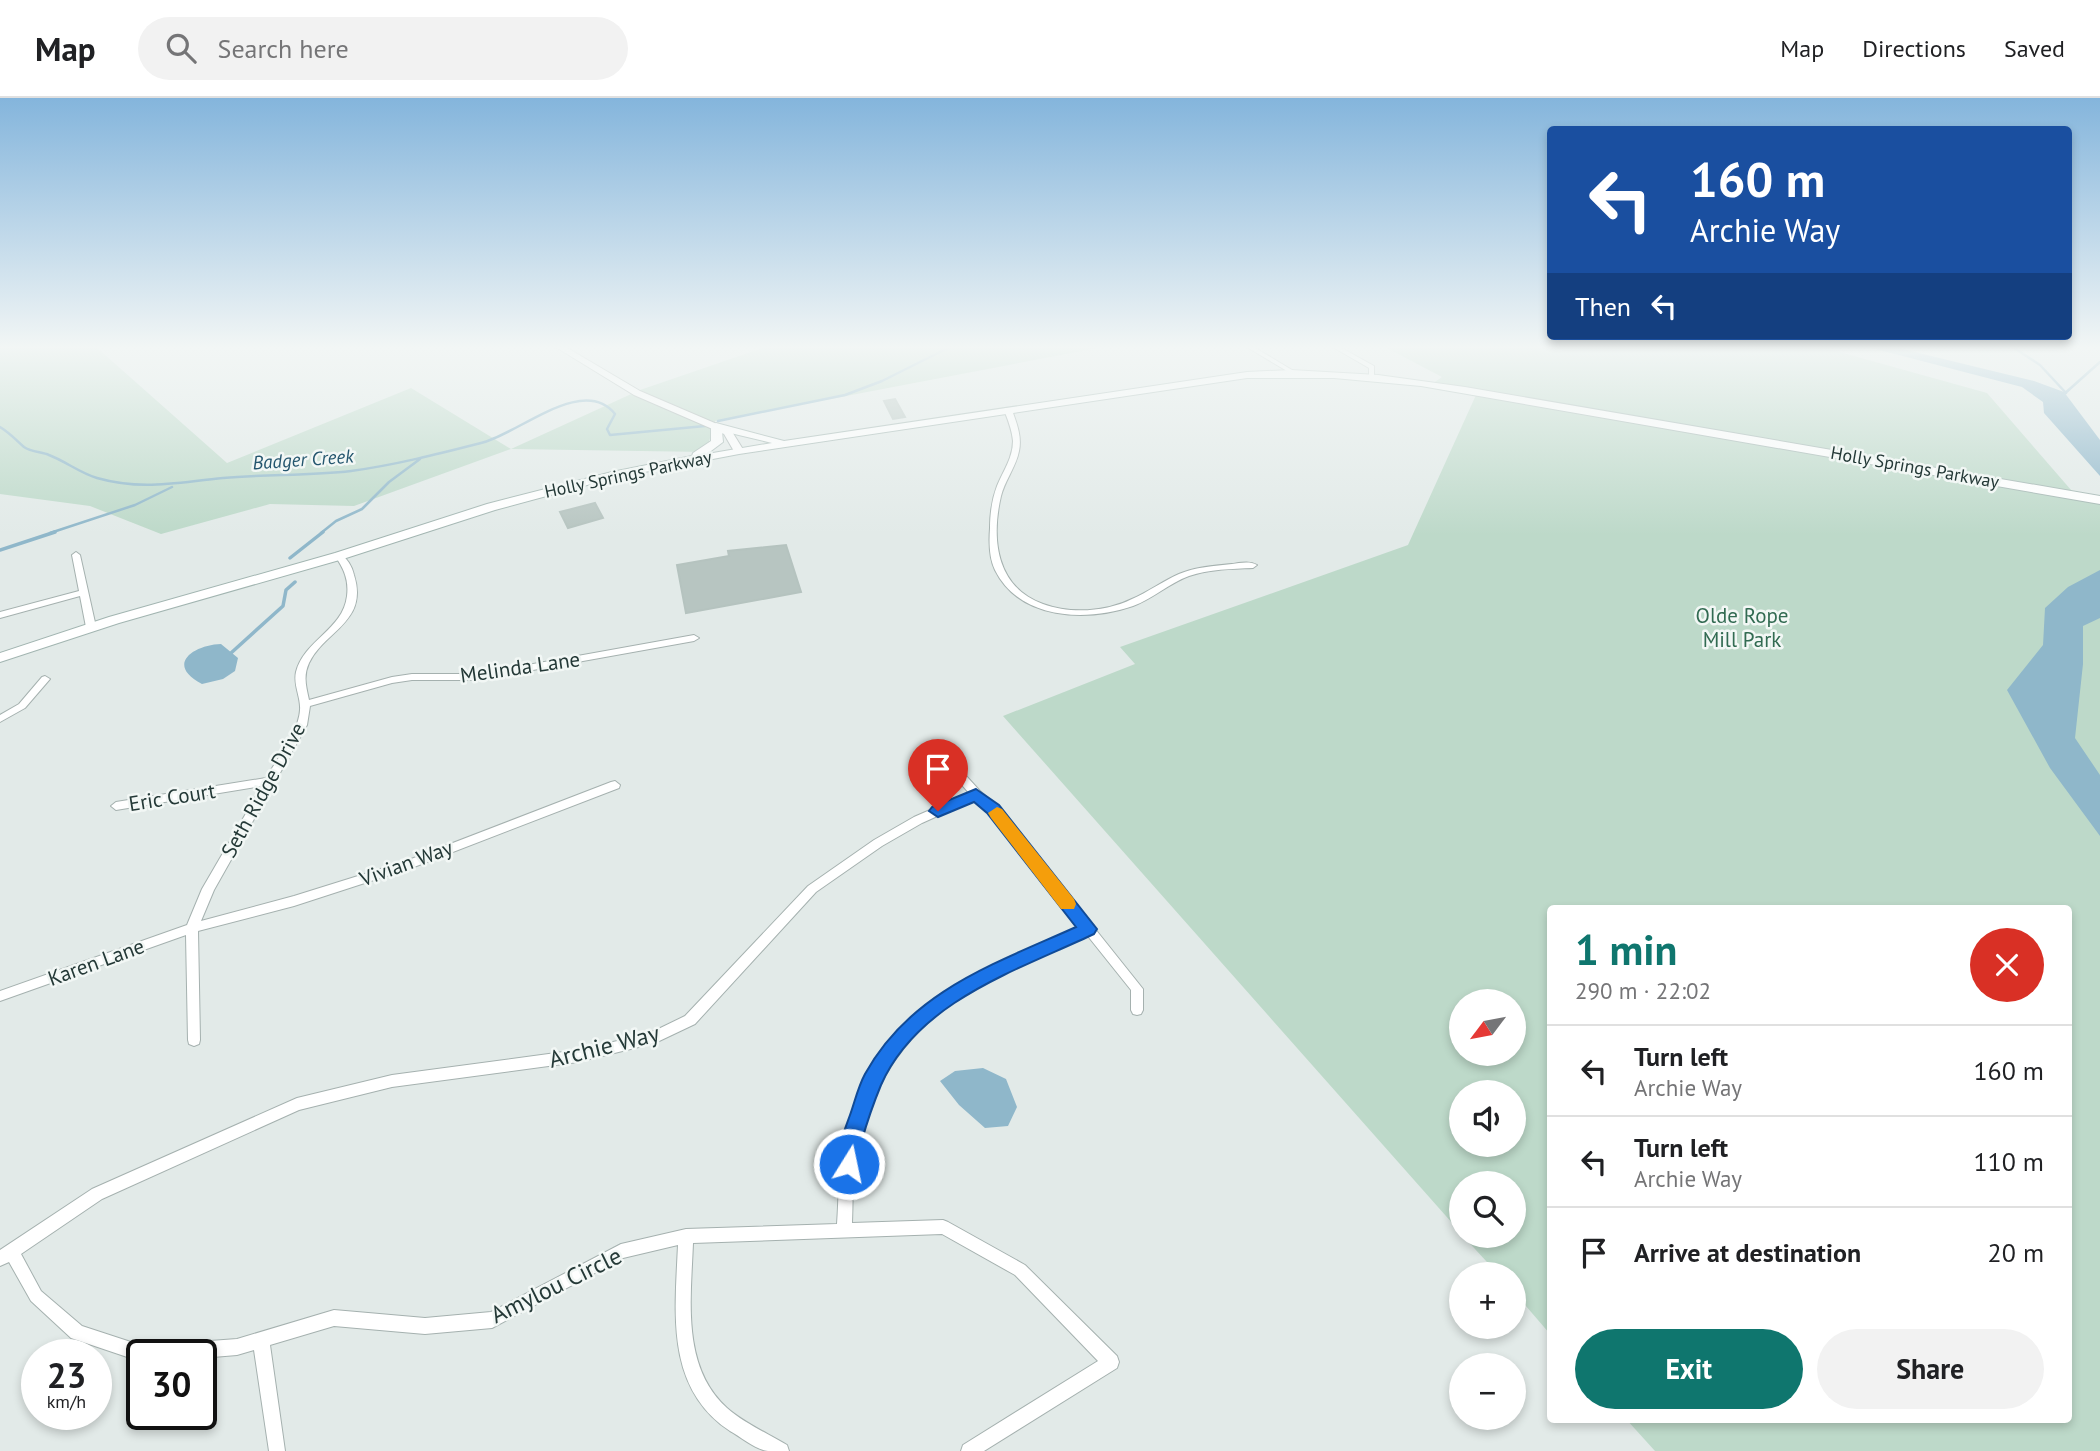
<!DOCTYPE html>
<meta charset="utf-8">
<style>
:root{--surface:#fff;--page:#f2f2f2;--text:#202124;--muted:#757577;--line:#e0e0e0;--accent:#0f766e}
body{margin:0;font-family:"PT Sans",sans-serif;background:var(--page);color:var(--text);height:100vh;display:flex;flex-direction:column;font-size:26px;white-space:nowrap}
*{box-sizing:border-box;margin:0}
p{font-size:23px;color:var(--muted)}
.icon{flex:none;width:38px;height:38px;fill:none;stroke:currentColor;stroke-width:2;stroke-linecap:round;stroke-linejoin:round}
.map{position:relative;flex:1;overflow:hidden}
.panel{position:absolute;left:1547px;top:807px;width:525px;height:518px;display:flex;flex-direction:column;background:var(--surface);border-radius:7px;box-shadow:0 4px 10px #0003}
.panel>*{flex:none}
.banner{position:absolute;left:1547px;top:28px;width:525px;height:214px;border-radius:7px;box-shadow:0 4px 10px #0003;background:#1a4fa0;color:#fff;overflow:hidden}
.needle{width:46px;rotate:238deg}
.controls{position:absolute;left:1449px;top:891px;display:grid;gap:14px}
.controls a{display:grid;place-items:center;width:77px;height:77px;border-radius:50%;background:var(--surface);box-shadow:0 4px 10px #0003;font-size:35px}
.speed{position:absolute;left:21px;top:1241px;display:flex;gap:14px;font-size:35px;font-weight:700;text-align:center}
.speed>*{display:grid;place-content:center;width:91px;height:91px;border-radius:50%;background:var(--surface);box-shadow:0 4px 10px #0003;line-height:1}
.speed small{font-size:18px;font-weight:400}
.speed .limit{border:4px solid #111;border-radius:10px;background:#fff;color:#111}
.pin{position:absolute;display:grid;place-items:center;width:60px;height:60px;color:#fff;margin:-72px -30px;border-radius:50% 50% 50% 0;rotate:-45deg;box-shadow:0 0 7px #0007}
.pin .icon{rotate:45deg}
.me{position:absolute;width:77px;margin:-38px;rotate:10deg;stroke-linejoin:round;filter:drop-shadow(0 0 5px #0008)}
.turn{display:flex;align-items:center;gap:24px;height:147px;padding:0 28px;font-size:32px}
.turn .icon{width:91px;height:91px;stroke-width:2.5}
.turn b{display:block;font-size:49px;line-height:60px}
.then{display:flex;align-items:center;height:66px;padding:0 28px;background:#0003;gap:14px;font-size:26px}
.round{display:grid;place-items:center;flex:none;width:74px;height:74px;border-radius:37px;background:var(--page)}
.summary{display:flex;align-items:center;justify-content:space-between;height:119px;padding:0 28px}
h1{font-size:42px;font-weight:800;line-height:52px;color:var(--accent)}
.primary-button{display:flex;gap:14px;margin-top:auto;padding:14px 28px}
.primary-button a{flex:1;height:80px;border-radius:42px;background:var(--accent);color:#fff;font-size:28px;font-weight:800;line-height:80px;text-align:center}
.primary-button a+a{background:var(--page);color:var(--text)}
ul{padding:0;list-style:none}
li{display:flex;align-items:center;gap:21px;height:91px;padding:0 28px;border-top:2px solid var(--line)}
li div{flex:1}
li b{display:block;font-size:26px}
li em{font-style:normal}
header{display:flex;align-items:center;gap:42px;box-sizing:border-box;height:98px;padding:0 35px;background:var(--surface);border-bottom:2px solid var(--line)}
header strong{font-size:33px}
nav{display:flex;gap:38px;margin-inline-start:auto;font-size:24px}
.search{width:490px;height:63px;background:var(--page);display:flex;align-items:center;gap:18px;box-sizing:border-box;padding:0 24px;border-radius:38px;color:var(--muted);font-size:26px}
.map>svg:first-child{display:block}
</style>
<header>
<strong>Map</strong>
<div class="search"><svg class="icon" aria-label="search" viewBox="0 0 24 24"><circle cx="10" cy="10" r="6"/><path d="M15 15l6 6"/></svg>Search here</div>
<nav><a>Map</a><a>Directions</a><a>Saved</a></nav>
</header>
<div class="map">
<svg width="2100" height="1353" viewBox="0 0 2100 1353">
<rect width="100%" height="100%" fill="#e2eae8"/>
<path fill="#bdd9c9" fill-rule="evenodd" d="M0 248H95L227 365 411 290 511 351 640 292 768 248H1108L715 323 706 354 511 351 354 408 270 406 161 436 90 408 0 396Z
M1383 248H1818L1987 295 2078 400 2100 404V1353H1655L1626 1321H2068V810H1550V1236L1514 1194V1176H1498L1463 1138H1514V1085H1461V1135L1003 618 1135 566 1120 549 1408 447 1476 297 1432 286 1442 279ZM1461 903H1514V956H1461ZM1461 994H1514V1046H1461Z"/>
<path fill="#8fb7ca" d="M1864 248H1890L2034 283 2064 294 2100 342V378L2044 315 2043 304 2022 289Z
M2100 472V520L2083 528V566L2075 640 2100 677V738L2050 670 2007 592 2043 547 2045 510 2068 489Z
M221 546 238 560 235 573 223 581 202 586C165 567 193 547 221 546Z
M983 970 1006 981 1017 1009 1008 1028 985 1030 959 1007 940 983 955 973Z"/>
<g fill="none" stroke-linecap="round" stroke-linejoin="round">
<path stroke="#8fb7ca" stroke-width="2.5" d="M2011 248 2040 267 2066 295
M2063 297 2100 264
M718 323 845 297 882 283 952 248
M0 329C10 335 16 342 24 349 31 354 42 354 49 357 65 363 80 375 97 380 143 393 178 384 223 380 266 376 309 378 351 373 395 367 438 356 481 345 517 337 583 276 615 316L607 331 610 337 705 328
M50 435 135 407 172 389
M321 435 336 423 362 411 389 384 420 361"/>
<path stroke="#8fb7ca" stroke-width="3.5" d="M0 452 55 434
M290 460 323 434
M231 555 283 508 286 492 295 484"/>
</g>
<path fill="#b7c5c1" stroke="#b5c3bf" stroke-width="2" d="M895 301 905 319 893 321 884 303Z
M595 405 603 420 568 430 560 414Z
M786 447 801 494 686 515 677 467 729 458 728 453Z"/>
<g fill="none" stroke-linecap="round" stroke-linejoin="round">
<g stroke="#a5b1af" stroke-width="2">
<path id="minor" d="M1245 248H1252L1297 275 1292 276Z
M1331 248H1338L1374 268V280L1369 279V270Z
M1005 310 1012 312C1017 326 1022 339 1019 353 1016 369 1005 382 1001 398 991 441 996 489 1043 506 1070 516 1106 514 1132 501 1148 494 1163 483 1179 476 1195 469 1214 468 1232 466 1240 465 1250 463 1257 467L1253 470C1232 471 1209 471 1189 478 1169 485 1153 501 1133 508 1086 524 1020 522 995 472 989 460 989 443 990 430 990 416 992 401 997 388 1003 373 1013 360 1013 343 1012 332 1008 322 1004 312Z
M76 454 80 457 96 529 94 531 91 532 86 529 80 498 0 520V514L79 493 72 457Z
M339 455C347 460 352 468 354 477 369 524 324 533 309 565 303 578 306 588 309 602L392 579 412 576H477L694 537 699 540 694 543 477 582H412L392 585 310 608 307 627 214 792 201 823 294 798 406 763 611 684 615 683 620 687 619 690 414 769 294 808 198 833 200 942 199 946 194 948 189 946 188 942 186 837 0 903V893L187 827 202 791 262 688 116 712 111 708 116 704 266 680C277 661 299 633 300 612 301 599 293 587 296 574 304 542 343 532 347 498 349 482 344 471 335 458Z
M45 578 50 581 25 610 0 624V617L19 606 42 579Z
M943 655 947 657 980 693 997 708 1143 891V912L1141 916 1137 917 1133 916 1131 912V892L1087 837C989 881 904 910 866 1020 863 1030 859 1040 857 1051 852 1075 853 1100 852 1125L943 1122 948 1124 1025 1167 1117 1258 1119 1264 1117 1270 984 1353H961L963 1347 1098 1263 1015 1177 942 1136 693 1145C691 1200 681 1269 727 1310 744 1325 767 1335 787 1347L789 1353C782 1353 775 1353 768 1353 756 1352 741 1339 730 1333 665 1290 675 1215 678 1147L623 1160 492 1230 425 1236 334 1228 270 1247 285 1353H269L254 1252 237 1257 201 1260V1256H142V1264L71 1240 31 1203 9 1164 0 1168V1152L92 1091 297 1000 392 977 578 952 648 936 685 918 808 788 874 742 914 719 969 695 939 661 938 659ZM975 701 989 714 1081 829C981 874 894 903 854 1015 850 1027 845 1039 843 1051 838 1075 839 1101 837 1126L686 1131 621 1146 491 1214 425 1220 334 1212 237 1241 143 1248 82 1228 41 1193 21 1156 102 1101 299 1012 392 989 578 964 655 945 695 926 816 794 882 748 922 725Z"/>
</g>
<g stroke="#a5b1af" stroke-width="2">
<path id="tertiary" d="M554 248H564L640 293 731 332 744 353 735 355 724 336 634 297Z"/>
</g>
<g stroke="#a2b5b1" stroke-width="2">
<path id="secondary" d="M1291 272 1378 277 1465 289 2100 398V406L1421 288 1334 280H1247L739 356 613 380 495 412 343 461 119 525 0 564V555L109 519 335 455 487 406 612 374 692 358 693 355 711 343V328L716 325 784 343 1247 274ZM722 333 772 345 707 356 723 344Z"/>
</g>
<use href="#minor" fill="#fff" fill-rule="evenodd"/>
<use href="#tertiary" fill="#fff" fill-rule="evenodd"/>
<use href="#secondary" fill="#fff" fill-rule="evenodd"/>
</g>
<linearGradient id="sky" x2="0" y2="1"><stop stop-color="#84b5dc"/><stop offset="0.57" stop-color="#f2f6f5"/><stop offset="1" stop-color="#f2f6f5" stop-opacity="0"/></linearGradient>
<rect width="2100" height="437" fill="url(#sky)"/>
<path fill="#1a73e8" stroke="#114b97" stroke-width="2" d="M976 691 999 707 1097 831 1094 836C1018 872 918 903 881 987 874 1004 867 1024 862 1042 860 1053 862 1063 857 1073L849 1076 842 1073C834 1055 844 1034 850 1017 855 1003 858 989 865 976 911 893 994 866 1076 829L987 715 974 704 938 719 929 713 932 709Z"/>
<path fill="#f59e0b" d="M997 709 1002 711 1074 801 1076 806 1074 811H1061L991 720 988 715Z"/>
<g text-anchor="middle" dominant-baseline="central" stroke-width="5" stroke-linejoin="round" paint-order="stroke">
<g font-size="18" fill="#243937" stroke="#f2f7f5">
<text transform="translate(1915 369) rotate(10)">Holly Springs Parkway</text>
<text transform="translate(628 376) rotate(-12)">Holly Springs Parkway</text>
</g>
<g font-size="19" font-style="italic" fill="#24566e" stroke="#f2f7f5">
<text transform="translate(303 361) rotate(-4)">Badger Creek</text>
</g>
<g font-size="21" fill="#326b52" stroke="#f2f7f5">
<text x="1742" y="517">Olde Rope<tspan x="1742" dy="24">Mill Park</tspan></text>
</g>
<g font-size="21" fill="#243937" stroke="#f2f7f5">
<text transform="translate(520 569) rotate(-8)">Melinda Lane</text>
<text transform="translate(263 692) rotate(-61)">Seth Ridge Drive</text>
<text transform="translate(172 699) rotate(-9)">Eric Court</text>
<text transform="translate(406 765) rotate(-20)">Vivian Way</text>
<text transform="translate(96 864) rotate(-20)">Karen Lane</text>
</g>
<g font-size="24" fill="#243937" stroke="#f2f7f5">
<text transform="translate(604 948) rotate(-14)">Archie Way</text>
<text transform="translate(556 1187) rotate(-26)">Amylou Circle</text>
</g>
</g>
</svg>
<div class="controls">
<a><svg class="needle" viewBox="-14 -14 28 28"><path d="M0-13l5 13h-10z" fill="#e53935"/><path d="M0 13l5-13h-10z" fill="#757577"/></svg></a>
<a><svg class="icon" aria-label="sound" viewBox="0 0 24 24"><path d="M4 9h4l5-4v14l-5-4H4zM17 9q2 3 0 6"/></svg></a>
<a><svg class="icon" aria-label="search" viewBox="0 0 24 24"><circle cx="10" cy="10" r="6"/><path d="M15 15l6 6"/></svg></a>
<a>+</a>
<a>−</a>
</div>
<div class="speed"><div>23<small>km/h</small></div><div class="limit">30</div></div>
<div class="pin" style="left:938px;top:713px;background:#d93025"><svg class="icon" aria-label="arrive" viewBox="0 0 24 24"><path d="M6 21V4h12l-3 4 3 4H6"/></svg></div>
<svg class="me" style="left:849px;top:1066px" viewBox="-20 -20 40 40"><circle r="17" fill="#1a73e8" stroke="#fff" stroke-width="3"/><path d="M0-11L8 9 0 5-8 9z" fill="#fff"/></svg>
<div class="banner">
<div class="turn"><svg class="icon" aria-label="left" viewBox="0 0 24 24"><path d="M17 20v-9H6M10 6l-5 5 5 5"/></svg><div><b>160 m</b>Archie Way</div></div>
<div class="then">Then<svg class="icon" aria-label="left" viewBox="0 0 24 24"><path d="M17 20v-9H6M10 6l-5 5 5 5"/></svg></div>
</div>
<section class="panel">
<div class="summary"><div><h1>1 min</h1><p>290 m · 22:02</p></div><a class="round" style="background:#d93025;color:#fff"><svg class="icon" aria-label="close" viewBox="0 0 24 24"><path d="M6 6l12 12M18 6L6 18"/></svg></a></div>
<ul>
<li><svg class="icon" aria-label="left" viewBox="0 0 24 24"><path d="M17 20v-9H6M10 6l-5 5 5 5"/></svg><div><b>Turn left</b><p>Archie Way</p></div><em>160 m</em></li>
<li><svg class="icon" aria-label="left" viewBox="0 0 24 24"><path d="M17 20v-9H6M10 6l-5 5 5 5"/></svg><div><b>Turn left</b><p>Archie Way</p></div><em>110 m</em></li>
<li><svg class="icon" aria-label="arrive" viewBox="0 0 24 24"><path d="M6 21V4h12l-3 4 3 4H6"/></svg><div><b>Arrive at destination</b></div><em>20 m</em></li>
</ul>
<div class="primary-button"><a>Exit</a><a>Share</a></div>
</section>
</div>
